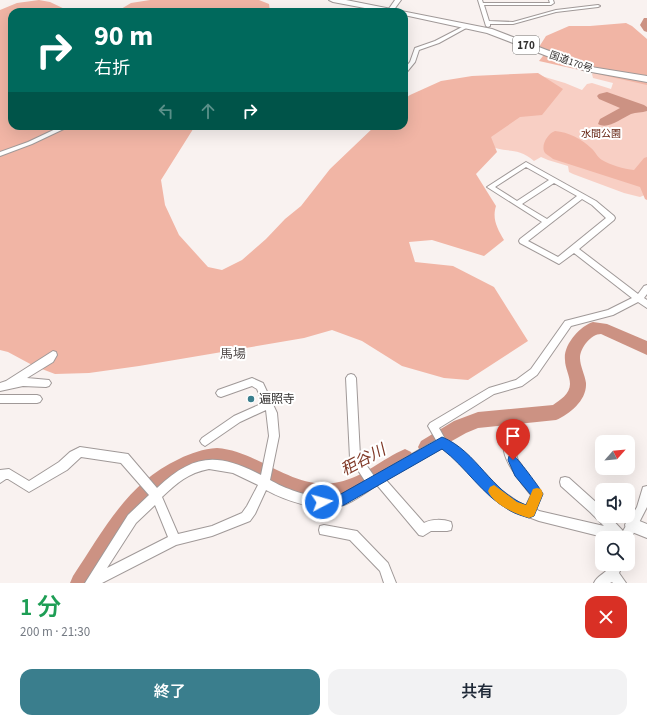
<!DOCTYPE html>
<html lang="ja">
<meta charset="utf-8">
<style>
:root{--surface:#fff;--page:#f2f2f3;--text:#1f2937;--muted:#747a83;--accent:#3a7e8d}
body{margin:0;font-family:"Source Sans 3","Noto Sans JP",sans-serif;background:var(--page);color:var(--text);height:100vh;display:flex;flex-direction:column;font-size:15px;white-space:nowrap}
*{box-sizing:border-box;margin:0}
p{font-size:13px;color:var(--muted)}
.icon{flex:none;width:22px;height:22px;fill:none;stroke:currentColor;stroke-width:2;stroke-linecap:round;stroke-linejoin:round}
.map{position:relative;height:583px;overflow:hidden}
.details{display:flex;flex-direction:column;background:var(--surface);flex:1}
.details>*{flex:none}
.top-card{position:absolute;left:8px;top:8px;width:400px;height:122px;border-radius:12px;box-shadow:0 4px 16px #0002;background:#00695c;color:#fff;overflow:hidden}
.needle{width:26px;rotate:63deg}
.controls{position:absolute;left:595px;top:435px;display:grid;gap:8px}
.controls a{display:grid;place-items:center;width:40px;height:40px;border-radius:8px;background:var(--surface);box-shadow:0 4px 16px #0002;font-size:20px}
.pin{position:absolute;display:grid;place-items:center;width:34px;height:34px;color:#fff;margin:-41px -17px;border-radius:50% 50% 50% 0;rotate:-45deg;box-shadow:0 0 4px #0007}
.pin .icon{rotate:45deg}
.me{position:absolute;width:44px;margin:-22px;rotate:84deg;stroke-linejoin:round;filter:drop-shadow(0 0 3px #0008)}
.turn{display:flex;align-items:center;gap:14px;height:84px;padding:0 20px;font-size:18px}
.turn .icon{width:52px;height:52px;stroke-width:2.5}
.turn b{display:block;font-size:28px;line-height:34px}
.lanes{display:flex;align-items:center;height:38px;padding:0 20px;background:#0003;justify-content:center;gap:20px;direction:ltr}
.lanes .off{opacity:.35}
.round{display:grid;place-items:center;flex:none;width:42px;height:42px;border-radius:12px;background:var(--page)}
.overview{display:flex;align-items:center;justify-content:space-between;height:68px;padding:0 20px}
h1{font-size:24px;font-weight:600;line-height:30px;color:#1e9e55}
.action{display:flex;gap:8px;margin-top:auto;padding:8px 20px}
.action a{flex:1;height:46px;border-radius:12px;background:var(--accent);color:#fff;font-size:16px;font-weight:600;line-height:46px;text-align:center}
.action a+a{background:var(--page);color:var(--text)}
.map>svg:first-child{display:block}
</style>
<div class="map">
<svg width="647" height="583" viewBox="0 0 647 583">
<rect width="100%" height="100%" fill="#f9f2f0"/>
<path fill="#f8cfc4" d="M594 72 647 81V194L640 197 624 193 573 174 569 172 568 166 548 160 541 157 534 161C517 146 508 154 490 146L471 90 538 75 565 83 582 90 587 84 592 83 611 89 613 83 593 78 592 74Z"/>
<path fill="#f1b5a5" d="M39 0 50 2 71 12H12V126H195L161 180 165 205 179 235 208 267 222 270 242 260 266 239 285 219 301 206 330 169 375 126H404V99L410 95 441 81 472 76 538 73 563 89 542 115 520 117 491 137 497 152 476 174 496 206C492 219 497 228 504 240L484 256 432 240 409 242 415 262 453 266 494 287 528 341 468 380 444 378 402 366 362 341 332 330 304 338 139 366 89 373 55 374 34 366 8 352 0 350V10L17 3Z
M150 0H259L269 4 270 12H116L131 3Z
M626 23 632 26 647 39V85L539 61 543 56 539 47 546 36 569 26H590Z
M555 131C568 132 582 139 591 148 595 151 597 157 602 160 610 165 624 169 634 170L644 158 647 157V200L645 199 640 187 553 159C551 157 547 155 545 153 540 146 548 133 555 131Z"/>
<path fill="#cc9283" d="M607 92 644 105 647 107V111C642 113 636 112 631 114 622 118 608 130 598 124L600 119 620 108 599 99 597 96 599 94Z"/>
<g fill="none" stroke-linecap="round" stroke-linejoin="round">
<path fill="#cc9283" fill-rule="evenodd" d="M644 18H647V32L644 31 640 25Z
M593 322 607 324 647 341V355L601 334C591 334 580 348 580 358 580 366 585 375 586 383 587 400 570 414 556 420L478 428 466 433 427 455 421 453 418 447 421 441 454 421 478 412 553 405C560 400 570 394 570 384 570 376 565 368 565 360 563 345 580 326 593 322Z
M217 448C260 451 293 492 339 482 363 477 382 459 405 449L411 452 414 458 411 464C387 479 361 499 332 502 304 505 277 489 252 477 243 472 234 467 224 466 163 458 119 541 92 583H70L73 576C103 531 128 482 179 459 191 453 203 449 217 448Z"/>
<g stroke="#a09998" stroke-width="2">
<path id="minor" d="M478 0H482L483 3H550L549 0H553L554 3 551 5H484L489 21 513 22 556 10 598 5 600 6 598 7 556 12 513 24H490V26L488 27 486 26Z
M464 26 468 27 439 43 419 50 415 62 406 73 404 74V69L410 62 415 48 435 41Z
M62 126H70L32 144 0 156V152L28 142Z
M526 162 596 201 614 216 615 218 614 220 579 249 638 294 644 286 647 285V294L644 298 647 300V308L638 302 613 315 571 326 537 375 522 386 494 394 439 428 445 439 463 452 501 490 518 502 526 506 531 495C523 485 489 446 511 437L514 439 516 442 513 447 518 460 542 494 536 509 539 511 604 526 590 512 561 486 560 482 561 478 565 477 569 478 598 504 602 509V516H609L623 531 637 507 643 487 647 486V507L629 542 628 538H607L539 521 510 510 493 498 455 458 442 448 386 480 424 523C431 519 443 519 451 522L452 526 451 530 447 531H431L423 536 419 535 377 485C366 492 354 502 341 506 321 513 284 500 266 490L255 514 250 521 212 536 176 545 102 583H85L128 515 149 495 121 463 81 457 67 470 29 492 8 479H6L0 483V470L9 469 29 481 59 462 70 452 80 447 128 454 157 488C193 454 217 452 261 475L269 436 266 410 240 422 208 444 205 446 202 444 200 441 202 438 234 416 263 403 257 389 252 386 221 397 218 396 216 393 218 390 252 378 263 383 277 413 279 436 270 480C287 490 318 501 338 496 347 494 357 485 365 481L350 458 346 378 348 375 351 374 354 375 356 378 360 456 374 476 436 440 428 426 430 423 489 388 516 380 531 369 565 321 608 310 632 298 574 253 559 264 520 243 519 241 520 239 542 222 487 187ZM526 167 549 180 517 201 495 187ZM554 183 577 196 547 219 522 204ZM582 199 592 205 606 218 558 257 528 241ZM209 469 233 473 258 485 247 506 242 513 212 526 178 534 162 497C177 483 188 473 209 469ZM155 505 168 537 107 568 136 523Z
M53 351 56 352 57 355 53 362 27 378 49 380 51 383 49 386 46 387 23 386 0 391V383L6 381Z
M0 395H37L40 396 42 399 40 402 37 403H0Z
M324 525 357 531 388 563 396 583H384L380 571 350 540 320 534 319 530 320 526Z
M611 564H623L619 573 626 583H613L612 582 610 583H594C598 574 607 574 611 564Z"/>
</g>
<g stroke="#a09998" stroke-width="2">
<path id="tertiary" d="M632 518 647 524V538L627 530 625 525 627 520Z"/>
</g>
<g stroke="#a09998" stroke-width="2">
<path id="secondary" d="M395 0H401L393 11H389L388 10Z"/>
</g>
<g stroke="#a09998" stroke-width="2">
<path id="trunk" d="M329 0H346L492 29 591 67 647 76V82L586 71 487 33 404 15V12H386L333 2Z"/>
</g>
<use href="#minor" fill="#fff" fill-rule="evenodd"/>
<use href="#tertiary" fill="#fff" fill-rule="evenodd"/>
<use href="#secondary" fill="#fff" fill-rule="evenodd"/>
<use href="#trunk" fill="#fff" fill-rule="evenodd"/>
</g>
<path fill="#1a73e8" stroke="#114b97" d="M442 437C477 451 491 492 526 505L531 495 515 476 508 460 509 456 513 455C516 456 541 489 543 494L534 516 529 518C523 516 515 514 509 510 482 495 466 467 442 449L344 505C337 508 325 509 318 506L316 502 318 497 339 495Z"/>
<path fill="#f59e0b" d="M494 485 517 502 526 505 533 489 537 488 541 489 543 494 534 516 529 518C516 514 494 505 488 491L490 487Z"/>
<circle fill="#3a7e8d" stroke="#fff" stroke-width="1.5" cx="251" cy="399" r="4"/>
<g text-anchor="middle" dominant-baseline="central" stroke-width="4" stroke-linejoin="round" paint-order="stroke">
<g font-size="10" fill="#343231" stroke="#fff">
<text transform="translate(571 62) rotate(19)">国道170号</text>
</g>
<g font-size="10" fill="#5c1705" stroke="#fff">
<text x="601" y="134">水間公園</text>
</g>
<rect fill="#fff" stroke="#71706f" stroke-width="1" x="513" y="36" width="26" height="18" rx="3"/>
<g font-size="11" font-weight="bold" fill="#343231">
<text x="526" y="45">170</text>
</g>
<g font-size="12" fill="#343231" stroke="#fff" text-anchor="start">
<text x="259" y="399">遍照寺</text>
</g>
<g font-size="13" fill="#56504f" stroke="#fff">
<text x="233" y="354">馬場</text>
</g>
<g font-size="16" font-style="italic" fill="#7f3725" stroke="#fff">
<text transform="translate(363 460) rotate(-28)">秬谷川</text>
</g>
</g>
</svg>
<div class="controls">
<a><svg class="needle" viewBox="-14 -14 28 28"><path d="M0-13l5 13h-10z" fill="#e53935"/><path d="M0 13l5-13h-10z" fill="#747a83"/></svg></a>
<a><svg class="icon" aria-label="sound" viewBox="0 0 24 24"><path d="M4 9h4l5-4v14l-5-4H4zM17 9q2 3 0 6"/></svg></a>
<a><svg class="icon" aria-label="search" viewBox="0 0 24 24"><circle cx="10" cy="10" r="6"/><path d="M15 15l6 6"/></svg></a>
</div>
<div class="pin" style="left:513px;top:460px;background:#d93025"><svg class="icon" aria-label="arrive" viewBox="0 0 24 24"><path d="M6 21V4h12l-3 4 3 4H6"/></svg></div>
<svg class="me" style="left:322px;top:502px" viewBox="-20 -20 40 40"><circle r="17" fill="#1a73e8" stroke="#fff" stroke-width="3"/><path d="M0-11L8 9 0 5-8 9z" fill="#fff"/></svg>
<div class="top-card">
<div class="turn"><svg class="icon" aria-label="right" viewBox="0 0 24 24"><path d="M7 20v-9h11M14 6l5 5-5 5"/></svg><div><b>90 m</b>右折</div></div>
<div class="lanes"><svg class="icon off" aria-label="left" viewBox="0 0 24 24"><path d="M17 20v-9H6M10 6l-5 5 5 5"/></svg><svg class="icon off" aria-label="ahead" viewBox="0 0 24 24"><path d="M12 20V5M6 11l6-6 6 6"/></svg><svg class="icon" aria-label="right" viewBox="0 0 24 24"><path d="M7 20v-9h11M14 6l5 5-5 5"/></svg></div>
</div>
</div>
<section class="details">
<div class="overview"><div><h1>1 分</h1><p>200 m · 21:30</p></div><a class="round" style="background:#d93025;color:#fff"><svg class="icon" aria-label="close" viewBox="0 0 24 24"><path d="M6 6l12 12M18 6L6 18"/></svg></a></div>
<div class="action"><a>終了</a><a>共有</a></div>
</section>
